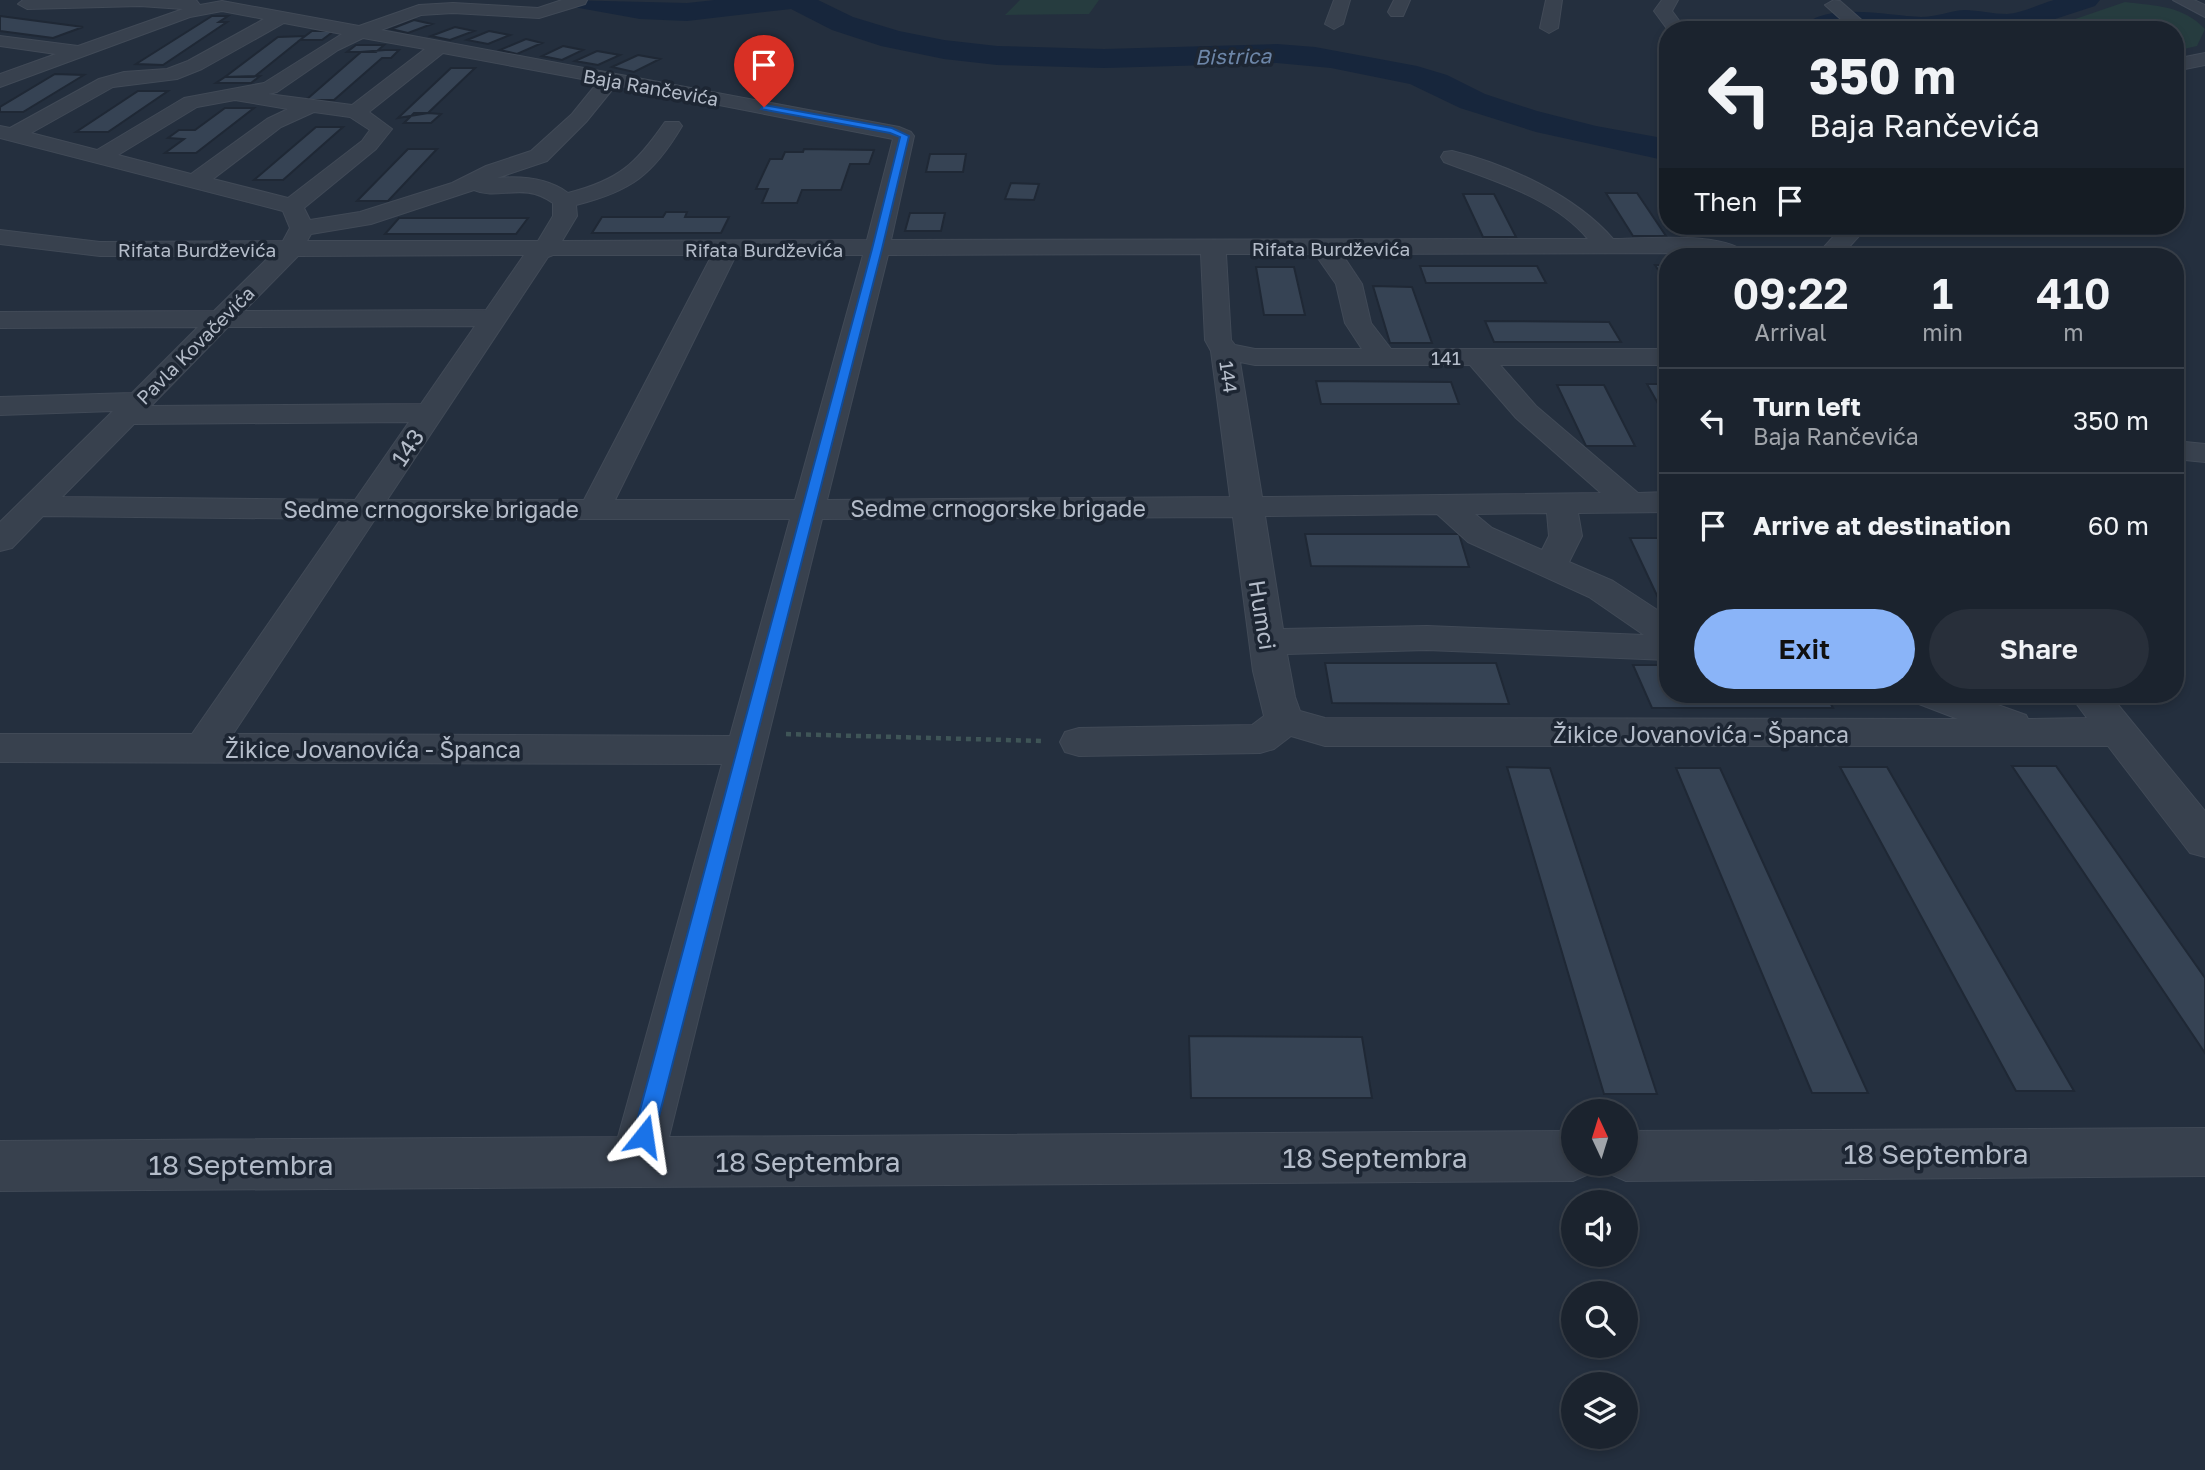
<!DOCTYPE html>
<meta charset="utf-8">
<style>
:root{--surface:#1b232e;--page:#282f3a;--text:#f1f3f6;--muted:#a0a4aa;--line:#39404a;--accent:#8ab4f8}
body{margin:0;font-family:"Golos Text",sans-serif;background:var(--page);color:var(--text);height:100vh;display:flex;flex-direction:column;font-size:26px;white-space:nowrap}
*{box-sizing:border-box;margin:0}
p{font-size:23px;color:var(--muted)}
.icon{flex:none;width:38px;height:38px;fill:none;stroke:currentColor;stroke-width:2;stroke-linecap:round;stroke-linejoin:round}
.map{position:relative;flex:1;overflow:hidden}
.panel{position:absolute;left:1659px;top:248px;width:525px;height:455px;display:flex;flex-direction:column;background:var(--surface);border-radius:28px;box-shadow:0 4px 10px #0003,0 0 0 2px var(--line)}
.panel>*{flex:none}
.top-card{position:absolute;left:1659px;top:21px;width:525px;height:214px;border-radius:28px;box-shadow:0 4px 10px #0003,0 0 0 2px var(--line);background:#1b232e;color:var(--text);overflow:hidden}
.needle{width:46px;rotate:356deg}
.controls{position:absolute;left:1561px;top:1099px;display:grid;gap:14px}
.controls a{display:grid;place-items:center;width:77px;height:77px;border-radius:50%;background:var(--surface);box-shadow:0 4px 10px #0003,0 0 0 2px var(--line);font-size:35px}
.pin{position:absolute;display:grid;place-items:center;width:60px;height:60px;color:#fff;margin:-72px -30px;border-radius:50% 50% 50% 0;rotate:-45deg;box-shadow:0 0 7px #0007}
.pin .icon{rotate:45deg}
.me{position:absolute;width:77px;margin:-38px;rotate:15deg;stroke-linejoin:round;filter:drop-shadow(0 0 5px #0008)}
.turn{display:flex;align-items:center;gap:24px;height:147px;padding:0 35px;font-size:32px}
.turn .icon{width:91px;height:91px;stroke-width:2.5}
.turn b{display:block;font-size:49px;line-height:60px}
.then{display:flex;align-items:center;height:66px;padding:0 35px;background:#0003;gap:14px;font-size:26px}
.eta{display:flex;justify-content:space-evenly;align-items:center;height:119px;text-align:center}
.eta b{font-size:42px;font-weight:600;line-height:49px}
.button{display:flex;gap:14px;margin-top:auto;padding:14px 35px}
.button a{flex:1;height:80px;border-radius:42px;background:var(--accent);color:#111;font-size:28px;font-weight:600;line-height:80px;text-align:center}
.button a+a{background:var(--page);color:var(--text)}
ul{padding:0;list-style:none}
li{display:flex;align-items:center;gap:21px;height:105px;padding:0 35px;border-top:2px solid var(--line)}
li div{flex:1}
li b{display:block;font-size:26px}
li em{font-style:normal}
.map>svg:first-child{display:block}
</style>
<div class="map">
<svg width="2205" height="1470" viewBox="0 0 2205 1470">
<rect width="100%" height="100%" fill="#242f3e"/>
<path fill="#263c3f" d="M1020 0H1099L1089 14 1005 15Z
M2125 2C2156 6 2182 5 2205 29L2197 46 2175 51V30H2043Z"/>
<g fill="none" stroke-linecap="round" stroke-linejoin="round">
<path fill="#17263c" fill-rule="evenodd" d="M563 0 687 3 715 0H818L853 17 899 31 944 40 997 46 1104 49 1277 44 1315 47 1417 66 1447 75 1485 94 1537 111 1596 126 1668 139V161L1536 132 1460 108 1410 84 1331 68 1277 63 1104 68 997 65 944 59 881 46 832 30 791 9 687 21 640 19 568 6Z
M2054 0H2100L2095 6 2021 30H1801C1821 0 1889 16 1921 17 1936 17 1949 11 1964 10 1978 10 1993 14 2007 14 2022 13 2040 4 2054 0Z"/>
</g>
<path fill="#364354" stroke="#1f2835" stroke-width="2" d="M0 16 83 27 53 38 0 31Z
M212 16H228L219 22H227L163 65 136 64Z
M414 20 432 24 408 33 391 29Z
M455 27 474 31 450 40 431 36Z
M312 31H334L322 40H300Z
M489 31 510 35 488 44 467 40Z
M305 36 254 77H225L278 37Z
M526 39 542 43 517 54 500 50Z
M356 45H384L376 52H347Z
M563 46 583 50 562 60 542 56Z
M385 50H399L391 58H382L334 100H306L361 52Z
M597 51 620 55 598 65 575 61Z
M638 55 660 59 634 72 612 67Z
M451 68H475L428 113 398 118Z
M55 74 84 75 23 112H0V107Z
M260 76 251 83H216L225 77Z
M138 91H168L108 132H76Z
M225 108H254L196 153H165L184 139 168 138 179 130H195Z
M414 113H428L441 114 431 123H404Z
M316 127H343L283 180H254Z
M408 149H437L388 201H357Z
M804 149 874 150 869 164H850L841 190H802L797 203H762L768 189H756L770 159H782L785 152H803Z
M930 154H966L963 172H926Z
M1011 183 1039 184 1034 200 1005 199Z
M1606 193H1637L1666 236H1633Z
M1463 194H1494L1516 237H1483Z
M666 212H687L685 217H729L721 233H592L602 217H663Z
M910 213H945L941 231H905Z
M399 218H528L516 234H385Z
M1655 265H1668V285Z
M1420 266H1537L1546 283H1426Z
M1256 267H1294L1305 315H1264Z
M1373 286 1412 287 1432 343H1390Z
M1485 321 1609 322 1621 342H1494Z
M1316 381 1451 382 1459 404H1321Z
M1647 384H1668V407H1660Z
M1557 385H1604L1635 446H1586Z
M1305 534H1459L1469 567 1311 566Z
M1630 538H1668V619Z
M1325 663H1496L1509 704 1332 703Z
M1633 665H1668V695H1826L1833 708H1652Z
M2012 766H2056L2205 978V1053Z
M1507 767 1550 768 1657 1094H1604Z
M1840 767H1887L2074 1091H2016Z
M1676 768H1720L1868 1093H1812Z
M1189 1036 1362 1037 1372 1098H1191Z"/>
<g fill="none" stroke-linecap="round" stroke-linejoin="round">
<g stroke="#414a57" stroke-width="2">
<path id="minor" d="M23 0H196L200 5 222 1 359 26 419 5 453 3 538 8 562 0H587L585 4 539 18 453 13 421 15 381 30 899 127 911 132 914 136 891 240 1588 239C1553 197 1493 181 1444 162L1441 157 1444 152 1452 151C1507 164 1576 196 1613 239 1643 239 1732 230 1749 257H1719L1701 253 1342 254 1362 284 1371 323 1391 349H1668V365H1500L1536 406 1638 493 1668 492V512L1578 513 1582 536 1569 562 1613 581 1668 617V660L1427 650 1287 654 1295 697 1300 711 1325 718 1958 719 1919 704 1913 695H1970L2026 715 2028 719 2087 718 2070 695H2110L2205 811V857L2190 853 2108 746H1325L1291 736 1274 749 1260 753 1079 756 1065 752 1060 742 1065 732 1079 728 1252 725 1264 716 1253 671 1233 517 822 519 669 1137 1573 1131V1164H1595L1591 1173 1573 1181 0 1191V1141L618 1137 722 764 0 762V734H192L341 519 43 516 12 548 0 551V522L113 411 0 415V397L132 393 198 327 0 328V312L214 311 270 256H100L0 244V230L100 242 283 241 290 228 283 211 0 138V126L10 128 99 79 124 72 167 69 188 61 264 19 222 11 190 17 0 87V74L56 54 0 46V36L78 46 183 9 140 6 27 9 18 4ZM284 23 342 34 264 83 184 98 97 150 31 133 113 87 177 79 202 69ZM363 38 425 49 352 105 268 94 277 92 338 50ZM443 53 598 82 572 114 531 151 486 166 452 183 360 212 310 220 304 208 376 149 392 129 369 112ZM616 85 893 139 867 240 562 241 577 216 576 205C631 191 653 175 682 126L679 122H665C636 164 619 180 568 193 548 178 521 176 497 178L547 161 586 122ZM235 100 288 109 267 119 191 174 118 155 197 107ZM314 112 350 117 370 130 362 141 288 198 213 179 281 127ZM474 190C499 201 523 181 553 203V216L538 241H307L311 234 371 224ZM1201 254 1205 340 1211 351 1230 497 827 500 888 255ZM1226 254H1315L1336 284 1345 323 1362 349H1255L1235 345 1231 340ZM524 255 486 310 244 311 298 256ZM553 255H712L584 500H387L548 257ZM736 255H863L795 500H615ZM475 326 421 404 151 406 228 327ZM1240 362 1255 365H1470L1516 418 1601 493 1262 497ZM409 422 355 500 62 497 134 424ZM1547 513 1549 536 1542 550 1492 528 1475 514ZM1437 514 1468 542 1589 597 1644 635 1427 626 1283 629 1265 516ZM375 519H790L730 736 233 734Z
M1334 0H1350L1343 24 1334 29 1325 24Z
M1394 0H1410L1403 16H1391L1388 12Z
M1546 0H1562L1558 28 1549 33 1540 28Z
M1662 0H1678L1672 11 1686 30H1668L1654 11Z
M1834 0 1840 1 1873 30H1853L1825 5Z
M2173 0H2194L2205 5V17Z
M2205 53V65L2175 71V59Z
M1843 226H1868L1840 257H1815Z
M2175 441 2205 444V462L2175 459Z
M2205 1128V1176L1626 1181 1608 1173 1604 1164H1626V1131Z"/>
</g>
<path stroke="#3f5557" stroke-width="4.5" stroke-dasharray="5 5" stroke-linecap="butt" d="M786 734 1043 741"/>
<use href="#minor" fill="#38414e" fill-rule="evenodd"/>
</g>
<path fill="#1a73e8" stroke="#114b97" stroke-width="2" d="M764 105 892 128 909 136 882 249 654 1136 651 1143 644 1146 636 1143 633 1136 872 249 900 137 890 133 761 109Z"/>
<g text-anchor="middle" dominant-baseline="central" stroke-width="7" stroke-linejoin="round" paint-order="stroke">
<g font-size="19" fill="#b4bcc9" stroke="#1d2633">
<text transform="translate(651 87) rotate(10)">Baja Rančevića</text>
<text x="1331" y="248">Rifata Burdževića</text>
<text x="197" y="249">Rifata Burdževića</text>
<text x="764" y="249">Rifata Burdževića</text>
<text transform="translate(195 345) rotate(-45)">Pavla Kovačevića</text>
<text x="1446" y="357">141</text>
<text transform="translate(1229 377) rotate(82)">144</text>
</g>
<g font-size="21" font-style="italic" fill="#6d86a8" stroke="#1d2633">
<text transform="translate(1233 56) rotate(-1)">Bistrica</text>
</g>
<g font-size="23" fill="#b4bcc9" stroke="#1d2633">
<text transform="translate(407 447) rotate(-56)">143</text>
<text x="998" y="508">Sedme crnogorske brigade</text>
<text x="431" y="509">Sedme crnogorske brigade</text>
<text transform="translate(1263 615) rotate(81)">Humci</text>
<text x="1701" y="734">Žikice Jovanovića - Španca</text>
<text x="373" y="749">Žikice Jovanovića - Španca</text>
</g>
<g font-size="28" fill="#b4bcc9" stroke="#1d2633">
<text x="1936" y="1153">18 Septembra</text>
<text x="1375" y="1157">18 Septembra</text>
<text x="808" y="1161">18 Septembra</text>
<text x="241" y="1164">18 Septembra</text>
</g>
</g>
</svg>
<div class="controls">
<a><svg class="needle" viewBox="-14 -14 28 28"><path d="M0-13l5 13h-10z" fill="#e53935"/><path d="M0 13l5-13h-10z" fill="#a0a4aa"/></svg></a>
<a><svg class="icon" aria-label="sound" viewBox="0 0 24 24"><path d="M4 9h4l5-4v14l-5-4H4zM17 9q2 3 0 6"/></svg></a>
<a><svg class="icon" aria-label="search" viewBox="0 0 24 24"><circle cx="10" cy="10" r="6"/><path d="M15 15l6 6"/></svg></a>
<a><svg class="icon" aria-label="layers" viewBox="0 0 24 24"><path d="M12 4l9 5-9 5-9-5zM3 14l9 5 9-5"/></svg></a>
</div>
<div class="pin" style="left:764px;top:107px;background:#d93025"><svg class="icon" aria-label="arrive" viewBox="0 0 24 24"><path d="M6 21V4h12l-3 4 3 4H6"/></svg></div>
<svg class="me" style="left:644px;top:1136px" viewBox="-20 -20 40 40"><path d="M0-17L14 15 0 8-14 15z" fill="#1a73e8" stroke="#fff" stroke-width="4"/></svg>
<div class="top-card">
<div class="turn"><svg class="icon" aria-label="left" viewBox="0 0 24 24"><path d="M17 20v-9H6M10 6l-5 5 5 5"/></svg><div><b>350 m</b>Baja Rančevića</div></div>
<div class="then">Then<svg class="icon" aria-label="arrive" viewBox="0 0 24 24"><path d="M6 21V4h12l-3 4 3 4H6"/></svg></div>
</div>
<section class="panel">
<div class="eta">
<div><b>09:22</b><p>Arrival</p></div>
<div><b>1</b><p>min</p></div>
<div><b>410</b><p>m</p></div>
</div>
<ul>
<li><svg class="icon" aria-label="left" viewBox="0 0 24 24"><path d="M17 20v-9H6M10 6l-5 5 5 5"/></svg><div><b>Turn left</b><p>Baja Rančevića</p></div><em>350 m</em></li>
<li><svg class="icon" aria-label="arrive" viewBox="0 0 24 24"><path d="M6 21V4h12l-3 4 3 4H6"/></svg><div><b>Arrive at destination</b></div><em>60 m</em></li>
</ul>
<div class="button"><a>Exit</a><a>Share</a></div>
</section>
</div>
